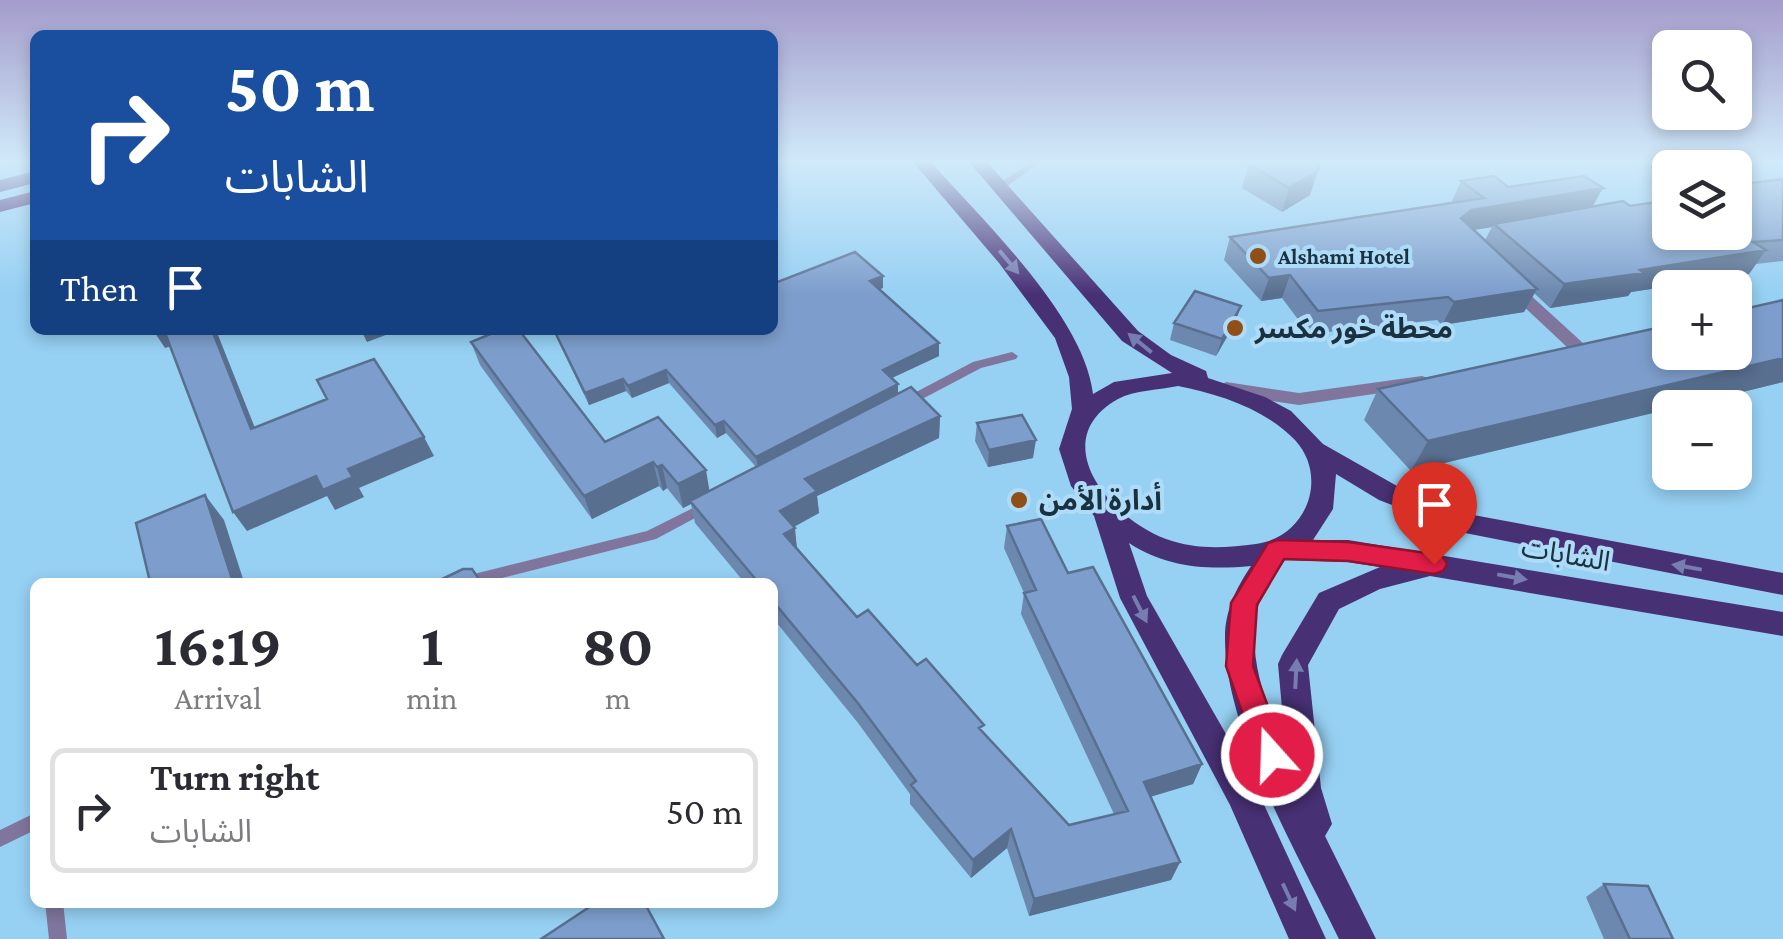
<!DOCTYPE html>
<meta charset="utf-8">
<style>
:root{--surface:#fff;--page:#f7f7f7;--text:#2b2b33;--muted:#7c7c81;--line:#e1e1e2}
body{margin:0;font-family:"Crimson Pro","Noto Sans Arabic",serif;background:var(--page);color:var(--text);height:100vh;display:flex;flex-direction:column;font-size:38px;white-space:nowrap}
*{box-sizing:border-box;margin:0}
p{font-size:32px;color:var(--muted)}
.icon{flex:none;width:55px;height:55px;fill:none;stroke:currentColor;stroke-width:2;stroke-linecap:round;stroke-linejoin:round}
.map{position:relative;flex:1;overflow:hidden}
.drawer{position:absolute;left:30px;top:578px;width:748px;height:330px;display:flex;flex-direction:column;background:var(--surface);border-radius:15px;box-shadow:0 5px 15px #0003}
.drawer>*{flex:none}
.top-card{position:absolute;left:30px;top:30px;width:748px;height:305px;border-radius:15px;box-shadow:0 5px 15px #0003;background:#1a4fa0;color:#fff;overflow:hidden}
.controls{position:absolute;left:1652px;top:30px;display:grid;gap:20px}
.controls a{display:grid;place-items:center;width:100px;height:100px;border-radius:15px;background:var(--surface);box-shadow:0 5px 15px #0003;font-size:50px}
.pin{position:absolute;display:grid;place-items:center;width:85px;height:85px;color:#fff;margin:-102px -42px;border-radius:50% 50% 50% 0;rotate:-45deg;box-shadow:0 0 10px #0007}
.pin .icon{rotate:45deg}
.me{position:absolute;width:110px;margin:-55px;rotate:340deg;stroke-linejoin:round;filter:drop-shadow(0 0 8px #0008)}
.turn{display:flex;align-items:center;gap:35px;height:210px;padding:0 30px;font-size:45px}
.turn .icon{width:130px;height:130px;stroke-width:2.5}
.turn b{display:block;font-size:70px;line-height:85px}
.then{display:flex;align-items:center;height:95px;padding:0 30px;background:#0003;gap:20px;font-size:38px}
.eta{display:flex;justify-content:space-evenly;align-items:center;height:170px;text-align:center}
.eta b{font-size:60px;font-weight:700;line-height:70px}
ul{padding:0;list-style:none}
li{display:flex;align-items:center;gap:30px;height:125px;margin:0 20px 15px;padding:0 10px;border:5px solid var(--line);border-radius:15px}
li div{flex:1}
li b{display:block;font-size:38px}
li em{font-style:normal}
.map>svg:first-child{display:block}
</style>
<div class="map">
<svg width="1783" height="939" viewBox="0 0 1783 939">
<rect width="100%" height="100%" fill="#96d0f3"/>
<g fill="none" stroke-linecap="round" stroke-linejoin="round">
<path fill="#80769d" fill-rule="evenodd" d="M1031 162H1041L1003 189H997V185Z
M1012 352 1018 356 1016 359 981 368 909 406H901L899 403 901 400 973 362Z
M705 502 710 504 711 507 710 510 656 539 486 582H459L461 578 466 576 647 531Z
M35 813V830L0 847V830Z
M45 902H63L67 939H49Z"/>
<path fill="#80769d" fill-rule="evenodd" d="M1661 162H1679L1685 168 1670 169Z
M1510 280 1516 282 1595 354 1598 358 1595 362H1583L1504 288V282Z
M1422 376 1428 378 1431 382 1428 386 1299 405 1226 394 1217 388 1226 382 1299 393Z"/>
<path fill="#483075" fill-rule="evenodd" d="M913 162H931C983 221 1084 316 1093 394L1114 382 1172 373 1122 341 969 162H987L1138 331 1171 355 1206 371 1208 378 1265 397 1291 411 1323 444 1397 486 1468 514 1783 573V595L1465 533 1379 500 1336 474 1333 509 1313 540H1348L1783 612V636L1430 576 1380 589 1339 609 1308 665 1321 788 1332 824 1325 836 1376 939H1339C1299 856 1224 729 1225 637 1225 610 1237 587 1251 566 1208 570 1167 568 1129 543L1147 596 1254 783 1326 939H1289L1230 805 1120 598 1094 516 1071 486 1059 449 1072 409 1069 377 1055 338 999 263ZM1178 386C1219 394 1265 409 1295 440 1329 477 1307 537 1256 544 1225 548 1196 550 1166 539 1109 518 1045 440 1118 399 1134 390 1160 390 1178 386ZM1285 560 1348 562 1380 567 1319 593 1282 655 1278 664 1286 753C1267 708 1243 649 1260 600 1265 586 1277 573 1285 560Z"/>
<path fill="#3f216d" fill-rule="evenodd" d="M35 171V183L0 192V180Z
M35 191V203L0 212V200Z"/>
</g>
<path fill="#6c88af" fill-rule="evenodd" d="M1249 162 1310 195 1282 212 1242 188Z
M1783 179V261L1756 264 1749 274 1631 292 1628 296 1550 308 1534 293 1524 312 1442 325 1437 320 1309 334 1282 298 1261 301 1224 260 1230 237 1451 203 1461 181 1508 187 1593 206 1670 232ZM1492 227 1485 240 1474 230Z
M883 288 879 290 939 343V356L892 378 898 384V394L940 416 939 438 817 496 819 513 794 527 797 549 857 617 917 665 983 732 1069 825 1114 814 1021 614 1024 593 1004 548 1007 526 1068 573 1202 764 1193 784 1150 797 1180 862 1171 880 1029 916 1007 848 971 878 910 804V794L858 723 772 617V582H744L695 523 691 504 683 508 667 488 663 491 659 486 592 519 480 365 471 342 605 442 658 417 710 491 756 467 726 433 717 438 669 383 632 398 626 391 589 405 553 330H772Z
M1783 300V382L1677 408H1670L1411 471 1364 420 1378 389Z
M1174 323H1235L1216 356 1170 340Z
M977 423 1033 458 988 467 975 441Z
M1604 884 1673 939H1604L1586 897Z"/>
<path fill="#586f8f" d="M1318 171 1310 195 1282 212 1289 188Z
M1603 188 1590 211 1494 224 1492 227 1461 232V218L1472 210Z
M1766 250 1749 274 1631 292 1628 296 1550 308 1564 284 1640 270Z
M1290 275 1282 298 1261 301 1269 278Z
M883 276V288L870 293V281Z
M1537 289 1524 312 1442 325 1454 302Z
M1241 306 1235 323 1216 356 1222 339Z
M153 330H165L175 345 165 348Z
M212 330H216L263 448 251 429Z
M361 330H399L367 342Z
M939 343V356L883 382V370Z
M1783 358V382L1677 408H1670V409L1411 471 1428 441Z
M666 370 669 383 632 398 628 386Z
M623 379 626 391 589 405 585 393Z
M898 384V397L758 469 756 457Z
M940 416 939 438 817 496 819 513 782 533 780 511 805 479Z
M724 421 726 433 717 438 715 425Z
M424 437 434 456 359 488 348 469Z
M1036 440 1033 458 988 467 989 450Z
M653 462 659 486 592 519 584 496Z
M662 465 667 488 663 491 657 467Z
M706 470 710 494 690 501 691 504 683 508 678 484Z
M316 476 353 477 364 497 335 510 327 496 247 531 233 512Z
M205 495 224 520 244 582H233Z
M795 528 797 550 784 534Z
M1202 764 1193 784 1136 801 1144 782Z
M1011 829 1007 848 971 878 973 860Z
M1180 862 1171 880 1029 916 1034 899Z"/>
<path fill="#7d9ecc" stroke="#586f8f" stroke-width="2.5" d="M1249 162H1320L1318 171 1289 188 1248 164Z
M1494 176 1508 187 1584 176 1603 188 1472 210 1461 218 1537 289 1454 302 1448 297 1318 311 1290 275 1269 278 1230 237 1484 198 1461 181Z
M1783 179V240L1753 242 1766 250 1640 270 1644 273 1564 284 1494 224 1623 201 1630 206 1670 200V232H1735V185Z
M855 252 883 276 870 281 939 343 883 370 898 384 756 457 724 421 715 425 666 370 628 386 623 379 585 393 554 330H772V284Z
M1195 291 1241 306 1222 339 1174 323Z
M1783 300V358L1428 441 1378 389 1670 325V352H1735V311Z
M164 330H212L251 429 327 399 317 380 374 359 424 437 348 469 353 477 323 490 316 476 233 512Z
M500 330H519L605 442 658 417 706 470 678 484 662 465 657 467 653 462 584 496 471 342Z
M911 387 940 416 805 479 817 491 780 511 795 528 784 534 857 617 868 610 917 665 926 659 984 725 979 728 1069 825 1128 811 1024 593 1036 590 1007 526 1041 519 1068 573 1093 567 1202 764 1144 782 1180 862 1034 899 1011 829 973 860 911 785 916 781 857 702 772 600V582H758L690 501Z
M1022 415 1036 440 989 450 977 423Z
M205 495 233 582H150L136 523Z
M463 569H472L481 582H436Z
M1604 884 1648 886 1673 939H1630Z
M597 902H644L664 939H541Z"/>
<defs><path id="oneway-solid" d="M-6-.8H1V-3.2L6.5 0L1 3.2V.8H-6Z" transform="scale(2.5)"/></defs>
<g fill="#767db0">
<use href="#oneway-solid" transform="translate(1009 262) rotate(50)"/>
<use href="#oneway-solid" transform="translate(1140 343) rotate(-141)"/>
<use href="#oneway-solid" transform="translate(1687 567) rotate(-170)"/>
<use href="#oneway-solid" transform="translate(1512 577) rotate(10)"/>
<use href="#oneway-solid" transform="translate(1140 609) rotate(63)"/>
<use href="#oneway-solid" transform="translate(1296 674) rotate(-87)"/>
<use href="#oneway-solid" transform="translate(1289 897) rotate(65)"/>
</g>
<linearGradient id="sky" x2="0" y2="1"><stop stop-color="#a49ccb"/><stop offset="0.55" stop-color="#d0eafa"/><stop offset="1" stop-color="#d0eafa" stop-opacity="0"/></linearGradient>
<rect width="1783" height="294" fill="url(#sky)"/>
<path fill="#e11d48" stroke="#92132f" stroke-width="2.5" d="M1277 540 1348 542 1434 554 1443 557 1447 564 1443 571 1434 574 1348 561 1284 559 1257 605 1253 666 1286 755 1282 765 1272 769 1261 765 1257 755 1226 666 1231 603 1268 543Z"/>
<g fill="#8f4f17" stroke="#aedbf8" stroke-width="4">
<circle cx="1258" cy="256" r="10"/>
<circle cx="1235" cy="328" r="10"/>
<circle cx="1019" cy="500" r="10"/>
</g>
<g text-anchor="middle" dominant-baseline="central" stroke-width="8" stroke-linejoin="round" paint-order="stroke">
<g font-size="22" font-weight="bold" fill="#1a3240" stroke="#aedbf8" text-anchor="start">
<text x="1278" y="256">Alshami Hotel</text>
</g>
<g font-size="28" font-weight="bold" fill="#1a3240" stroke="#aedbf8" text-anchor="start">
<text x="1255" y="328">محطة خور مكسر</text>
<text x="1039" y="500">أدارة الأمن</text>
</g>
<g font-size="28" fill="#1a3240" stroke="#aedbf8">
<text transform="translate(1566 554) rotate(10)">الشابات</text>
</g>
</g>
</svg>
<div class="controls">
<a><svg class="icon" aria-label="search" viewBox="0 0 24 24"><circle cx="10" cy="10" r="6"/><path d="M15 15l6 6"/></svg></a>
<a><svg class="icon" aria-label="layers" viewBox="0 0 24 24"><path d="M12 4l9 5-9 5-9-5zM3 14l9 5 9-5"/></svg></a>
<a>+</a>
<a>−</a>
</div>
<div class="pin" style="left:1434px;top:564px;background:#d93025"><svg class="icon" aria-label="arrive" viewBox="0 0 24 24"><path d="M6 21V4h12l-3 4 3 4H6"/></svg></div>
<svg class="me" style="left:1272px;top:755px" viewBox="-20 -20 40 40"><circle r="17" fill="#e11d48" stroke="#fff" stroke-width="3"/><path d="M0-11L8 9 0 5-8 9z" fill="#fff"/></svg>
<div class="top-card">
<div class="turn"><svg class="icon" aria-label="right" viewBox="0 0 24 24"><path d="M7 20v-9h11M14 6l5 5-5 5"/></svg><div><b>50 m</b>الشابات</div></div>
<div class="then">Then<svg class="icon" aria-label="arrive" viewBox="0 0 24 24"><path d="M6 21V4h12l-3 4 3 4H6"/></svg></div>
</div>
<section class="drawer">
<div class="eta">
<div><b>16:19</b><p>Arrival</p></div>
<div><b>1</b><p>min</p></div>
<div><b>80</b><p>m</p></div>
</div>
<ul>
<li><svg class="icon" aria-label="right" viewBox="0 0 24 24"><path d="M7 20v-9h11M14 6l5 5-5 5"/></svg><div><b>Turn right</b><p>الشابات</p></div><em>50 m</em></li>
</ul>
</section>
</div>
